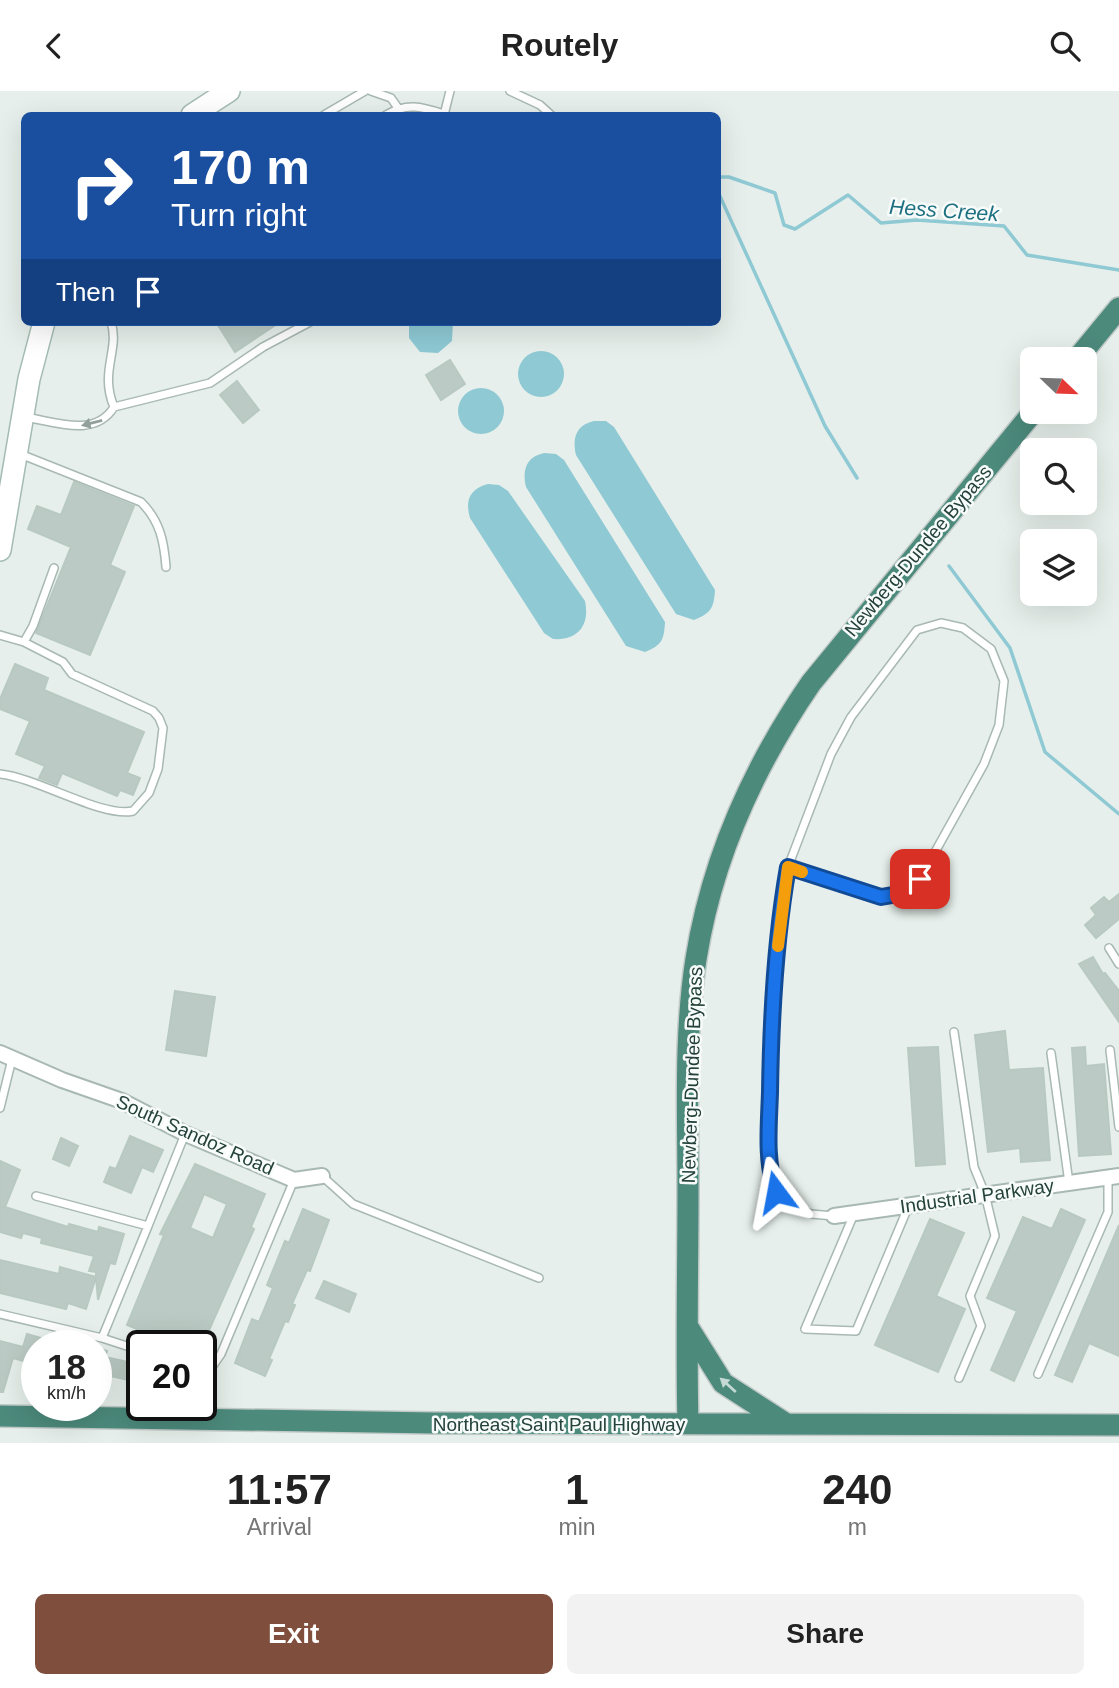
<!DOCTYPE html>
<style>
:root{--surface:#fff;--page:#f2f2f2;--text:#222;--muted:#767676;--accent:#804e3d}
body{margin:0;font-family:Helvetica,sans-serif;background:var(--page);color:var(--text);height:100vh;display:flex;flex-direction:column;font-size:26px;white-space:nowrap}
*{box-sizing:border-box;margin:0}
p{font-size:23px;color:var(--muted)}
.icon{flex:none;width:38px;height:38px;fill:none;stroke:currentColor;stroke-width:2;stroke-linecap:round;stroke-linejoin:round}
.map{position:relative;height:1352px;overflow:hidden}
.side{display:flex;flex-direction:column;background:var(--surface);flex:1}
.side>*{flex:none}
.top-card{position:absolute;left:21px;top:21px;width:700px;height:214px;border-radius:10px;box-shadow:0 7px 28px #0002;background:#1a4fa0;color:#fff;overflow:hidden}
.needle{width:46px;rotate:113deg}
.controls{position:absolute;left:1020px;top:256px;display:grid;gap:14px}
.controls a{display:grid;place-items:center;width:77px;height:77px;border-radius:10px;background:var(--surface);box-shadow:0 7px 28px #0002;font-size:35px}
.speed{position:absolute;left:21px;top:1239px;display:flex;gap:14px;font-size:35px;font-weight:700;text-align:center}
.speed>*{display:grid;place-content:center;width:91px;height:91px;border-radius:50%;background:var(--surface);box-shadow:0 7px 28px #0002;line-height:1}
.speed small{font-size:18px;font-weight:400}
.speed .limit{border:4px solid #111;border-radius:10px;background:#fff;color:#111}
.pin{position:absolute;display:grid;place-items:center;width:60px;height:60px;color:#fff;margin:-30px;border-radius:14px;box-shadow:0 4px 10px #0006}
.me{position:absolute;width:77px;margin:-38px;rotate:347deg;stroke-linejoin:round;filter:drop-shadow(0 0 5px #0008)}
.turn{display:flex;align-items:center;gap:24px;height:147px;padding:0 35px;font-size:32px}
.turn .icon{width:91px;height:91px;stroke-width:2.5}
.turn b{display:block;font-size:49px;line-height:60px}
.then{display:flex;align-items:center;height:66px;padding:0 35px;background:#0003;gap:14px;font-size:26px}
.eta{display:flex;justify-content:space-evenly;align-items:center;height:119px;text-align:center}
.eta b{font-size:42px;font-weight:700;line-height:49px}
.action{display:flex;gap:14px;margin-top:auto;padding:14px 35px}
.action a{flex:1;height:80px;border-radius:10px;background:var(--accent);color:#fff;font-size:28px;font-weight:700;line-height:80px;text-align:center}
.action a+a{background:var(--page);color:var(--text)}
header{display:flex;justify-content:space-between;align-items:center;height:91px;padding:0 35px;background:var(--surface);font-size:32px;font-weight:700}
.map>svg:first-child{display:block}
</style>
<header><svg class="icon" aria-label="back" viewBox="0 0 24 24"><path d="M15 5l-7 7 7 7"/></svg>Routely<svg class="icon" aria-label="search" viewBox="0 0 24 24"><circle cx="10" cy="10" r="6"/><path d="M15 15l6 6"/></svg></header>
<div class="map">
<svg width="1119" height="1352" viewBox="0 0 1119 1352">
<rect width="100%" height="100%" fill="#e6efeb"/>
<path fill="#8ec9d4" d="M409 231H453L452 250 438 262 420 261 409 247Z
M518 283a23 23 0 1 1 46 0a23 23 0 1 1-46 0Z
M458 320a23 23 0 1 1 46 0a23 23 0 1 1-46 0Z
M594 330H606L614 336 715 499C714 517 711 522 694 529L676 523 576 364C572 347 576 334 594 330Z
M544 362 556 363 564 369 665 531C664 549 662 554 645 561L626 555 526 396C522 379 526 366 544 362Z
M488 393 499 394 508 400 585 510C590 533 579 550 553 548L544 542 470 427C465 410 469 398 488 393Z"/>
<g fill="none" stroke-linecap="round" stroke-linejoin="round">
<path stroke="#8ec9d4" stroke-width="3.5" d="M718 86H729L775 102 784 134 795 138 848 104 881 132 917 129 1004 135 1027 164 1119 179
M718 101 825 335 857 387
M949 475 1010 557 1045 661 1119 723"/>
</g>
<path fill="#bbcac4" stroke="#b8c9c2" stroke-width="2" fill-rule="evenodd" d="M216 231H280L235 261Z
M450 269 465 293 441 309 426 284Z
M237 290 259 319 243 332 220 304Z
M74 391 134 415 110 474 125 481 90 564 36 542 71 456 28 438 37 415 61 424Z
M15 573 48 587 44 599 144 641 127 682 140 687 133 704 120 699 117 705 62 682 57 694 39 687 45 675 16 663 30 630 0 618V608Z
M1119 803V828L1096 847 1085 834 1096 824 1091 817 1104 806 1109 811Z
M1093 866 1103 883 1105 882 1119 900V931L1079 873Z
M175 900 215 906 206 965 166 959Z
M1005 940 1009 979 1043 977 1050 1069 1021 1071 1020 1057 988 1061 975 944Z
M938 956 945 1073 916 1075 908 957Z
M1085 956 1086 975 1104 973 1111 1063 1079 1065 1072 957Z
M130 1045 163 1059 153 1081 142 1076 131 1102 104 1091 110 1076 116 1078Z
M61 1047 78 1055 69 1075 53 1068Z
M0 1070 20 1079 5 1116 68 1136 69 1133 98 1141 99 1136 124 1143 115 1173 110 1172 98 1209 96 1186 86 1218 68 1212 66 1218 0 1202V1169L59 1183 60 1176 96 1186V1181L89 1180 94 1165 41 1152 42 1147 23 1142 21 1147 0 1141Z
M195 1073 265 1103 251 1136 254 1138 202 1255H178L127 1234 164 1144 160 1143ZM204 1103 227 1113 213 1147 190 1137Z
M303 1118 329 1129 310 1180 307 1179 292 1213 295 1214 288 1231 285 1230 269 1268 272 1269 265 1285 235 1272 252 1228 259 1231 273 1197 267 1194 285 1150 289 1152Z
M1061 1118 1085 1129 1014 1290 991 1279 1017 1220 987 1207 1023 1126 1052 1138Z
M930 1128 964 1142 936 1205 965 1218 938 1281 875 1254Z
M1119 1134V1265L1089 1252 1072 1291 1055 1284Z
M324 1190 356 1203 349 1221 316 1207Z
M27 1243 58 1252 57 1255H37V1274L13 1267 3 1301H0V1250L23 1256Z
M96 1256 107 1260 105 1266 142 1274V1292L106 1284 99 1308 96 1307Z"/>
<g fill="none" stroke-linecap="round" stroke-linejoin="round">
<g stroke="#a8b8b2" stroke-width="10">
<path id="service" d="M371 0 391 7 398 17
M510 0 540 14 551 24
M324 24 365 0
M386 24C407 11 422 16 444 23
M444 24 450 0
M114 316 210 292 263 256 310 231
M25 326C56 331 95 347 114 316 99 280 120 259 111 231
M20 363 141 411C160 430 164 450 166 476
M0 544 24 551 63 571 72 583 153 620 159 627 163 637 158 678 149 702 133 720C102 727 38 687 0 683
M24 551 33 535 54 477
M788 776 881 806 904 802 920 788 984 673 999 634 1004 590 991 558 963 537 941 532 917 539 851 626 831 663 788 776 780 819 770 974 768 1078 776 1101 790 1115 811 1123 834 1125
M1109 857 1119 873
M954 941 974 1076 985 1103 995 1145 970 1205 981 1235 959 1287
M1110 959 1119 1036
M1051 962 1069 1092
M0 1017 12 968
M322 1085 353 1113 539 1187
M36 1105 148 1135 185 1043
M854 1123 805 1238 856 1240 909 1114
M0 1223 102 1247 142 1260
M102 1247 148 1135
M201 1281 210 1279 221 1263 294 1089
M1038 1283 1108 1121V1087"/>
</g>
<g stroke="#a8b8b2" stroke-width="18">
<path id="minor" d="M0 962 62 989 122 1010 186 1043 294 1089 322 1085
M834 1125 1119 1085"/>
</g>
<g stroke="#a4bbb3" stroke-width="24">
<path id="secondary" d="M192 24 229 0
M0 459 29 288 44 231"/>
</g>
<g stroke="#c2cac8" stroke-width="24">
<path id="trunk" d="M1077 268 1119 217
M688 1236 723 1292 785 1332
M0 1325 433 1332 1119 1334
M688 1333C686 1256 688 1178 688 1100 688 1024 684 944 696 868 712 767 754 675 811 592L1034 320"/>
</g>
<use href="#service" stroke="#fff" stroke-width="7"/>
<use href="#minor" stroke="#fff" stroke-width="14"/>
<use href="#secondary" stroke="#fff" stroke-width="21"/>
<use href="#trunk" stroke="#4c8a7c" stroke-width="21"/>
</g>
<defs><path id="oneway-solid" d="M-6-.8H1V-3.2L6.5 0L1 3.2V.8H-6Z" transform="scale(1.75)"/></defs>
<use fill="#92a09c" href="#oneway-solid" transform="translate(92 332) rotate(166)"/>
<use fill="#c4d9d4" href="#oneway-solid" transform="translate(728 1294) rotate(-138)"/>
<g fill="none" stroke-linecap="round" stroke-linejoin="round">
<g stroke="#114b97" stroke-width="18">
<path id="route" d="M776 1101C765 1069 769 1035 770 1001 771 926 775 850 788 776L881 806 904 802 920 788"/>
</g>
<use href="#route" stroke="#1a73e8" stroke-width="12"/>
<path stroke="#f59e0b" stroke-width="12" d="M778 855 788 776 802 781"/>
</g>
<g text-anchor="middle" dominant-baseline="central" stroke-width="5" stroke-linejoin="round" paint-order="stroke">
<g font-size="19" fill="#24423a" stroke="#f7fbf9">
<text transform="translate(918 460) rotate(-50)">Newberg-Dundee Bypass</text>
<text transform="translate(692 984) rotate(-88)">Newberg-Dundee Bypass</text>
<text transform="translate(195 1044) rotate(24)">South Sandoz Road</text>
<text transform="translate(977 1105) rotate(-8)">Industrial Parkway</text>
<text x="559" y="1333">Northeast Saint Paul Highway</text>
</g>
<g font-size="21" font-style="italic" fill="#1c6f80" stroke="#f7fbf9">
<text transform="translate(944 119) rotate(4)">Hess Creek</text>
</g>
</g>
</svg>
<div class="controls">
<a><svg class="needle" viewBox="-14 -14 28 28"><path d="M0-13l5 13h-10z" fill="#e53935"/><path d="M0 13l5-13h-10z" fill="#767676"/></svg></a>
<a><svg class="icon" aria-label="search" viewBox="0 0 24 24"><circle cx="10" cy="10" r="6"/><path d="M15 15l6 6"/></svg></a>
<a><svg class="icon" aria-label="layers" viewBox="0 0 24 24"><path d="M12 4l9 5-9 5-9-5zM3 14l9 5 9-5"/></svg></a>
</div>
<div class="speed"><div>18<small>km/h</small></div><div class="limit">20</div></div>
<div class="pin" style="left:920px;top:788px;background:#d93025"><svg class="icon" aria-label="arrive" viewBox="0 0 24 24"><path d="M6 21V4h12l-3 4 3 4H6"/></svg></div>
<svg class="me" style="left:776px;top:1101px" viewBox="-20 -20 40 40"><path d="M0-17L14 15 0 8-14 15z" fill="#1a73e8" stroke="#fff" stroke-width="4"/></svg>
<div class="top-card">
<div class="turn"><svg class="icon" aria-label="right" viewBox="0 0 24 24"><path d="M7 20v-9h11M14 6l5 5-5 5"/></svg><div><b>170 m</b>Turn right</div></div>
<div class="then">Then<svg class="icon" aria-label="arrive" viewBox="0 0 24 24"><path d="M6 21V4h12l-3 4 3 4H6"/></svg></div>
</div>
</div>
<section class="side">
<div class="eta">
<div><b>11:57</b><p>Arrival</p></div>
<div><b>1</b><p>min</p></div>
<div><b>240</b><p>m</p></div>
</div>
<div class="action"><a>Exit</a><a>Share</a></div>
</section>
